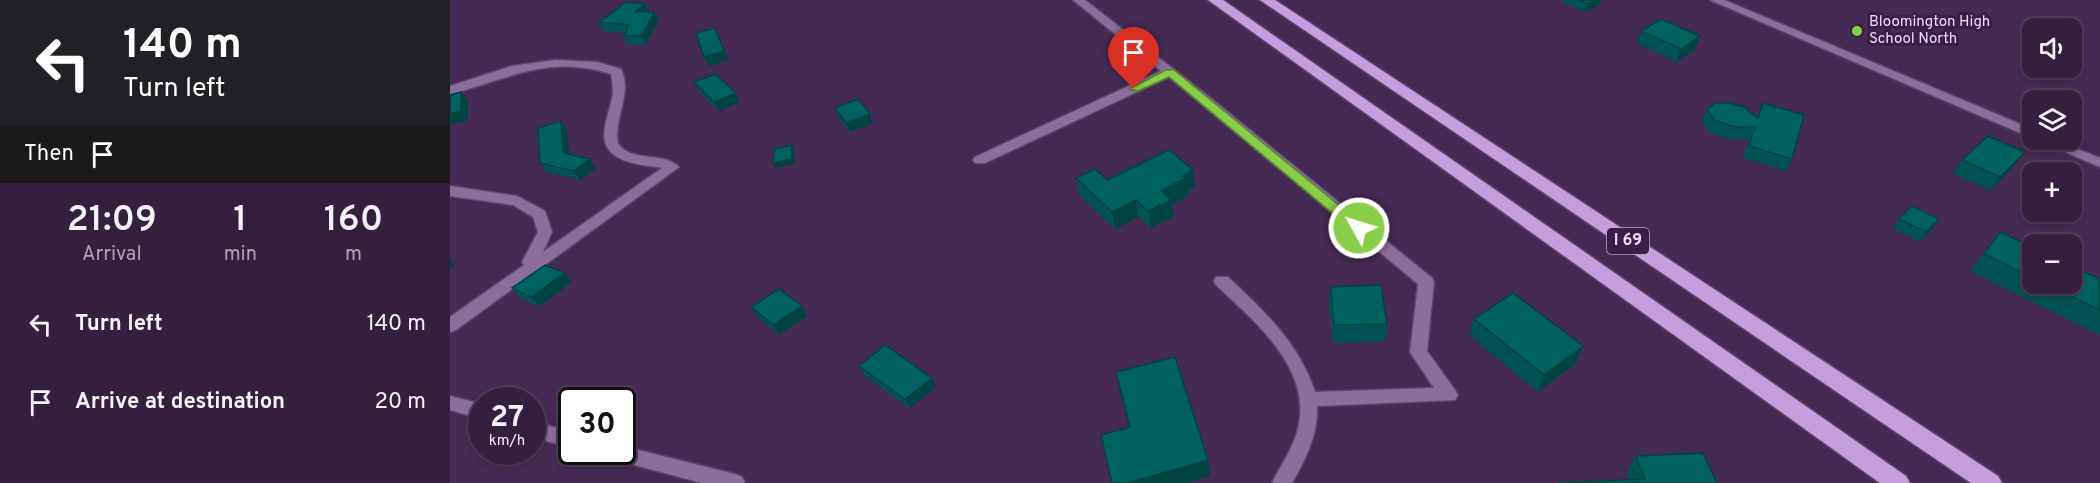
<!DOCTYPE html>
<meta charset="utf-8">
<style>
:root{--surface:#34203e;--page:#3c2845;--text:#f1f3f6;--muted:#a9a3b0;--line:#4e3e58}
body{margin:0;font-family:Overpass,sans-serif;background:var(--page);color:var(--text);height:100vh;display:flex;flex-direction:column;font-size:22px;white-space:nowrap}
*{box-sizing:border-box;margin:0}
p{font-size:20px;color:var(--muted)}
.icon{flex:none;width:33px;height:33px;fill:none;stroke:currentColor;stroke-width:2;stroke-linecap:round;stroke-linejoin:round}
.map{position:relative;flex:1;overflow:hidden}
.drawer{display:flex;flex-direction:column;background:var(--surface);width:450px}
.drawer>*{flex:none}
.guide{background:#202124;color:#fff;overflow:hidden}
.controls{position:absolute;left:1572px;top:18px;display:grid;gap:12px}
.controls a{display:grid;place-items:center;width:60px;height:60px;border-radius:12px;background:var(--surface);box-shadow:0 3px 9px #0003,0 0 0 2px var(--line);font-size:30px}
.speed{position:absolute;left:18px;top:387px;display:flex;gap:12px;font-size:30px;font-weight:700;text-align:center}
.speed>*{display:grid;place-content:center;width:78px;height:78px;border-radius:50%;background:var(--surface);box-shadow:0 3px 9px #0003,0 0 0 2px var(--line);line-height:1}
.speed small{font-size:15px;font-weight:400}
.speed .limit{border:3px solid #111;border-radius:9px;background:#fff;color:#111}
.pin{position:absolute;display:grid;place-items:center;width:51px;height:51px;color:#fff;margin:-62px -26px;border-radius:50% 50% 50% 0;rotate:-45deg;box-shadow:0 0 6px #0007}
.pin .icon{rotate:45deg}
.me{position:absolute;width:66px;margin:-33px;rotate:309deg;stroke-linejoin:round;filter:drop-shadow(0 0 4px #0008)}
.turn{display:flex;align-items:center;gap:21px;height:126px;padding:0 24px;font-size:27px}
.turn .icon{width:78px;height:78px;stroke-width:2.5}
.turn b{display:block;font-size:42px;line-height:51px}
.then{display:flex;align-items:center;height:57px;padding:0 24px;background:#0003;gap:12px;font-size:22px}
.eta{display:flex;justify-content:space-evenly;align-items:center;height:102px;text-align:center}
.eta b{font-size:36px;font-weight:600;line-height:42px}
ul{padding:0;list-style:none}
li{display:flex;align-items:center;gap:18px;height:78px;padding:0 24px}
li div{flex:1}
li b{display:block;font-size:22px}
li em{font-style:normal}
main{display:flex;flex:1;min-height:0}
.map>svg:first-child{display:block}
</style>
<main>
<section class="drawer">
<div class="guide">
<div class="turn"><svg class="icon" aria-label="left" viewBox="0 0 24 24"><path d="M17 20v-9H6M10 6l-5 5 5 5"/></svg><div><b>140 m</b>Turn left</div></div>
<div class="then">Then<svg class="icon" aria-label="arrive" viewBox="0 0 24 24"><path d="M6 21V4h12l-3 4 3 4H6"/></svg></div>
</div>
<div class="eta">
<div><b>21:09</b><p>Arrival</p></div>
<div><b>1</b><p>min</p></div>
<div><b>160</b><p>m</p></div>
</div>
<ul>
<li><svg class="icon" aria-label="left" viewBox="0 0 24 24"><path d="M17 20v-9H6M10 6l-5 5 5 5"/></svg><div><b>Turn left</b></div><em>140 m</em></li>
<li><svg class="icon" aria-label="arrive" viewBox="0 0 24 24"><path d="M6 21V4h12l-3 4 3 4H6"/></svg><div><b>Arrive at destination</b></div><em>20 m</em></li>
</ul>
</section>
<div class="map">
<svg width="1650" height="483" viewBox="0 0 1650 483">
<rect width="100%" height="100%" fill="#452a53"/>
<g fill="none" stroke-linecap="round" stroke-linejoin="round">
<g stroke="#5d4669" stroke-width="3">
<path id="minor" d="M623 0H635L763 100 982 278 984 282 977 351 1005 390 1008 395 1005 400 867 406C868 435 856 458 842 483H822C832 463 845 446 849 424 860 366 803 320 766 285L764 281 766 277H778C814 311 849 343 865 392L984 388 960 352 968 284 719 77 535 163H525L523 160 525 157 711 71Z
M1260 0H1274L1582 129V138Z
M105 60 147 62 171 69C183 94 163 118 168 144 182 163 213 151 229 167L6 330 0 332V317L74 265 72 262 88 232 83 217 63 205 0 196V186L67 196 95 211 102 232 93 252 212 168C198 165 183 165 171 159 141 145 160 116 163 93 163 87 162 80 161 74 97 54 60 79 0 94V86L62 66Z
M1588 140H1605L1650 158V167Z
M0 396 32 404V419L0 410Z
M82 421 122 432V448L82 437Z
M172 446 285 474 292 477 295 483H252L158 458 156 452H172Z"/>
</g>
<g stroke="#5d4669" stroke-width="3">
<path id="highway" d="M758 0H773L1456 476 1460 483H1430Z
M810 0H825L1548 476 1552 483H1521Z"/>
</g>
<use href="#minor" fill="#8b6e9c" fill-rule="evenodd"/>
<use href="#highway" fill="#c69edd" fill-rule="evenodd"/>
</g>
<path fill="#005352" d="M1111 0H1153L1151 1 1150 5 1134 12 1111 1Z
M200 12 204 13 209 21 196 44 179 45 174 36 175 33 154 31 149 22Z
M1191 31 1250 36 1245 49 1226 62 1187 43Z
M244 82 290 102 269 111 249 91Z
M1313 103 1342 159 1336 171 1293 158 1299 139H1279L1259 132 1252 121 1257 109 1307 117Z
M385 108 420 114 423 123 400 132 388 117Z
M117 130 119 154 140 159 146 168 130 180 97 172 90 163Z
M1512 160 1565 165 1540 191 1503 173Z
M743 170 745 187 738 191V196L722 204 723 217 701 228 688 217 665 229 629 195 626 178 657 180Z
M1449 219 1482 229 1470 242 1443 228Z
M1550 232 1582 247V284H1622L1650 279V335L1520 271Z
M115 273 122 282 90 306 70 298 62 288Z
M881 287 937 324 935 341 883 343 879 304Z
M352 306 357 316 329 335 307 316 301 307Z
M1024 319 1133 346 1126 363 1088 392 1020 336Z
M409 366 486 387 460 408 414 375Z
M666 372 758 460 760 476 737 483H662L679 427Z
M1186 456 1267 483 1180 480 1177 472Z"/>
<path fill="#004442" d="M1144 0H1153L1151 1 1150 5 1134 12 1137 4Z
M195 4 200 12 186 11Z
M204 13 209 21 196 44 191 36Z
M265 28 279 60 259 66 254 57Z
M1250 36 1245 49 1226 62 1231 49Z
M11 92 18 101V120L0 125V114Z
M286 93 290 102 269 111 264 102Z
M420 114 423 123 400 132 396 123Z
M111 121 117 130 120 162 113 153Z
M342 145 344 150V164L325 168 323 163Z
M1575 152 1565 165 1540 191 1550 177Z
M140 159 146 168 130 180 123 171Z
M743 170 745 187 738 191V196L722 204 723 217 701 228 698 211 711 191 733 176Z
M686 200 688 217 665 229 662 212Z
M1489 219 1482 229 1470 242 1476 232Z
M0 260 5 266 0 269Z
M115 273 122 282 90 306 81 297Z
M352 306 357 316 329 335 323 325Z
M1133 346 1126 363 1088 392 1094 375Z
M482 378 486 387 460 408 455 399Z
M758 460 760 476 737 483H678Z"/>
<path fill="#00615f" stroke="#004442" stroke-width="1.5" d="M1129 0H1144L1137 4Z
M176 2 195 4 186 11 204 13 191 36H174L179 25 149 22Z
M1211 19 1250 36 1231 49 1191 31Z
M265 28 274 51 254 57 246 33Z
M265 74 286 93 264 102 244 82Z
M11 92V111L0 114V95Z
M408 99 420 114 396 123 385 108Z
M1266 103H1280L1294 107 1308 118 1313 103 1354 115 1342 159 1299 146 1305 127H1285L1264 120 1257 109Z
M111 121 113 153 140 159 123 171 90 163 88 128Z
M1538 136 1575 152 1550 177 1512 160Z
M342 145 341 159 323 163 324 149Z
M719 150 743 170 733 176 736 178 711 191 721 200 698 211 686 200 662 212 626 178 645 169 657 180Z
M1462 206 1489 219 1476 232 1449 219Z
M1550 232 1582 247V277L1534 254Z
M95 265 115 273 81 297 62 288Z
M1622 266 1650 279V310L1595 284H1622Z
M931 285 937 324 884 325 881 287Z
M329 289 352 306 323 325 301 307Z
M1063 293 1133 346 1094 375 1024 319Z
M435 345 482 378 455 399 409 366Z
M725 357 758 460 678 483H662L651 435 680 427 666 372Z
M1253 453 1267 483H1107L1195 479 1186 456Z"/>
<path fill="#89ce48" stroke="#59862f" stroke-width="1.5" d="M716 70H724L913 225V231H904L719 77 688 91 679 89Z"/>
<circle fill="#89ce48" stroke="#3a2048" stroke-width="2" cx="1407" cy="31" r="6"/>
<g text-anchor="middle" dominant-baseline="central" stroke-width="6" stroke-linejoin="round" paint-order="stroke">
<g font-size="15" fill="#ebdcf5" stroke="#3a2048" text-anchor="start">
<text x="1419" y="22">Bloomington High<tspan x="1419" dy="17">School North</tspan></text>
</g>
<rect fill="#3a2048" stroke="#b6a4c1" stroke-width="1.5" x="1157" y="228" width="42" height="26" rx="4.5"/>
<g font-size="16" font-weight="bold" fill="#ebdcf5">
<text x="1178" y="241">I 69</text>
</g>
</g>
</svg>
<div class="controls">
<a><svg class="icon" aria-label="sound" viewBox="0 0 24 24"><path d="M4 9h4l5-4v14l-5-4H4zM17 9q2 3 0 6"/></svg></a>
<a><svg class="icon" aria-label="layers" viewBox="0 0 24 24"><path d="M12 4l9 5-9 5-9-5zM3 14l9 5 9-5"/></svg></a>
<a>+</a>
<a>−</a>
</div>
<div class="speed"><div>27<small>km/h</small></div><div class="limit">30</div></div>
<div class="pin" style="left:684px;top:89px;background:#d93025"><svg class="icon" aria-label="arrive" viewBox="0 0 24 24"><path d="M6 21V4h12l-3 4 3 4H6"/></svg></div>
<svg class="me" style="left:909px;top:228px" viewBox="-20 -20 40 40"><circle r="17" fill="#89ce48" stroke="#fff" stroke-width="3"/><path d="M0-11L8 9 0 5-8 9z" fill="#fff"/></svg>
</div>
</main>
